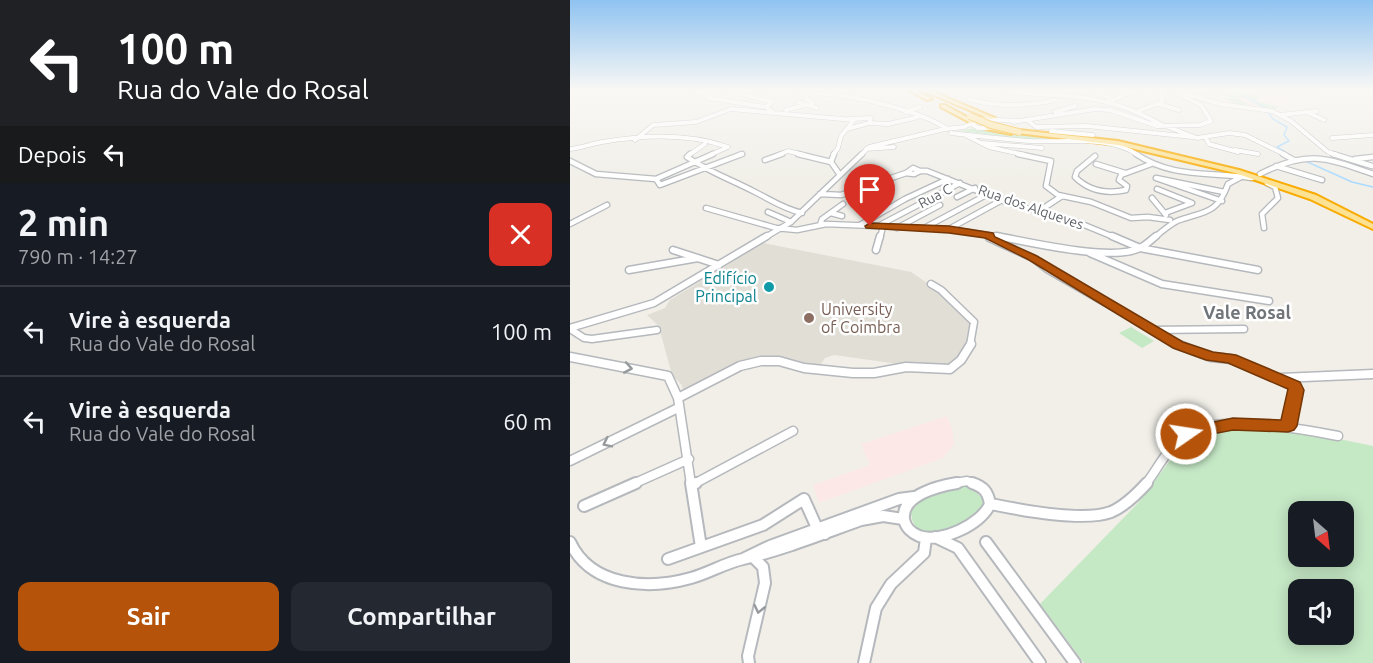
<!DOCTYPE html>
<html lang="pt">
<meta charset="utf-8">
<style>
:root{--surface:#171b24;--page:#242831;--text:#f1f3f6;--muted:#9ea1a6;--line:#363941;--accent:#b45309}
body{margin:0;font-family:Ubuntu,sans-serif;background:var(--page);color:var(--text);height:100vh;display:flex;flex-direction:column;font-size:22px;white-space:nowrap}
*{box-sizing:border-box;margin:0}
p{font-size:20px;color:var(--muted)}
.icon{flex:none;width:33px;height:33px;fill:none;stroke:currentColor;stroke-width:2;stroke-linecap:round;stroke-linejoin:round}
.map{position:relative;flex:1;overflow:hidden}
.side{display:flex;flex-direction:column;background:var(--surface);width:570px}
.side>*{flex:none}
.guide{background:#202124;color:#fff;overflow:hidden}
.needle{width:39px;rotate:152deg}
.controls{position:absolute;left:718px;top:501px;display:grid;gap:12px}
.controls a{display:grid;place-items:center;width:66px;height:66px;border-radius:12px;background:var(--surface);box-shadow:0 3px 15px #0003;font-size:30px}
.pin{position:absolute;display:grid;place-items:center;width:51px;height:51px;color:#fff;margin:-62px -26px;border-radius:50% 50% 50% 0;rotate:-45deg;box-shadow:0 0 6px #0007}
.pin .icon{rotate:45deg}
.me{position:absolute;width:66px;margin:-33px;rotate:77deg;stroke-linejoin:round;filter:drop-shadow(0 0 4px #0008)}
.turn{display:flex;align-items:center;gap:21px;height:126px;padding:0 18px;font-size:27px}
.turn .icon{width:78px;height:78px;stroke-width:2.5}
.turn b{display:block;font-size:42px;line-height:51px}
.then{display:flex;align-items:center;height:57px;padding:0 18px;background:#0003;gap:12px;font-size:22px}
.round{display:grid;place-items:center;flex:none;width:63px;height:63px;border-radius:12px;background:var(--page)}
.head{display:flex;align-items:center;justify-content:space-between;height:102px;padding:0 18px}
h1{font-size:36px;font-weight:700;line-height:45px}
.action{display:flex;gap:12px;margin-top:auto;padding:12px 18px}
.action a{flex:1;height:69px;border-radius:12px;background:var(--accent);color:#fff;font-size:24px;font-weight:700;line-height:69px;text-align:center}
.action a+a{background:var(--page);color:var(--text)}
ul{padding:0;list-style:none}
li{display:flex;align-items:center;gap:18px;height:90px;padding:0 18px;border-top:2px solid var(--line)}
li div{flex:1}
li b{display:block;font-size:22px}
li em{font-style:normal}
main{display:flex;flex:1;min-height:0}
.map>svg:first-child{display:block}
</style>
<main>
<section class="side">
<div class="guide">
<div class="turn"><svg class="icon" aria-label="left" viewBox="0 0 24 24"><path d="M17 20v-9H6M10 6l-5 5 5 5"/></svg><div><b>100 m</b>Rua do Vale do Rosal</div></div>
<div class="then">Depois<svg class="icon" aria-label="left" viewBox="0 0 24 24"><path d="M17 20v-9H6M10 6l-5 5 5 5"/></svg></div>
</div>
<div class="head"><div><h1>2 min</h1><p>790 m · 14:27</p></div><a class="round" style="background:#d93025;color:#fff"><svg class="icon" aria-label="close" viewBox="0 0 24 24"><path d="M6 6l12 12M18 6L6 18"/></svg></a></div>
<ul>
<li><svg class="icon" aria-label="left" viewBox="0 0 24 24"><path d="M17 20v-9H6M10 6l-5 5 5 5"/></svg><div><b>Vire à esquerda</b><p>Rua do Vale do Rosal</p></div><em>100 m</em></li>
<li><svg class="icon" aria-label="left" viewBox="0 0 24 24"><path d="M17 20v-9H6M10 6l-5 5 5 5"/></svg><div><b>Vire à esquerda</b><p>Rua do Vale do Rosal</p></div><em>60 m</em></li>
</ul>
<div class="action"><a>Sair</a><a>Compartilhar</a></div>
</section>
<div class="map">
<svg width="803" height="663" viewBox="0 0 803 663">
<rect width="100%" height="100%" fill="#f1efe8"/>
<path fill="#e1ded6" d="M193 243 341 272 369 291 401 322V339L394 352 378 367 328 364 264 355 255 358 249 367 200 358 113 393 112 385 102 375 90 331 93 330 77 315 95 308 100 300Z"/>
<path fill="#fce8e6" d="M660 90H756L736 92 699 110 650 103 624 93Z
M377 416 382 428 384 444 373 458 249 503 243 485 300 465 291 444Z"/>
<path fill="#c5e8c5" fill-rule="evenodd" d="M626 90H671L678 91 688 98 686 101 709 107C692 116 680 95 667 97L681 107 668 105 655 99 660 98 650 92H659L658 90 623 93 628 91Z
M405 128 485 138 456 139 389 131Z
M561 327 584 341 572 348 549 333Z
M665 428 721 429 803 446V663H514L470 604 569 502 607 451 625 437ZM729 512H774V556H729ZM729 590H774V634H729Z
M391 485 402 488 414 500V506C410 511 407 518 402 520 384 531 342 545 341 512L351 499Z"/>
<g fill="none" stroke-linecap="round" stroke-linejoin="round">
<path stroke="#aadaff" stroke-width="1.5" d="M662 90 698 109
M698 112 703 119 717 127 714 135 719 141 707 147 715 152
M733 160 782 182 803 187"/>
<g stroke="#b5b8bc" stroke-width="5">
<path id="minor-far4" d="M120 90 137 94 139 98 196 107 204 113 284 120 271 136 268 148 263 155
M157 90 202 102 196 107
M227 90 237 94
M287 90V99
M432 90C454 95 475 94 498 96 531 98 564 109 592 125
M471 90 493 94
M525 90 542 100
M611 92 650 104 702 111 721 121 758 152 767 155
M399 99C428 108 457 106 486 100
M228 102 247 108
M537 103 566 90
M589 104 609 110
M216 110 243 103 235 98 237 94C270 91 350 110 377 129
M568 111 592 102V90
M336 112 350 107
M485 112 505 106
M739 113 754 120
M710 115 747 111
M280 119 301 118 299 123
M457 120 466 127 517 126 622 137
M443 122 525 109 540 110 587 126 630 125 641 121 631 105 600 90
M299 123 318 124 348 117
M402 124 408 128H425
M598 127 627 138 659 133 675 135 716 155
M277 129 299 123
M481 131 523 135
M381 133C407 136 433 139 459 141 493 143 539 135 568 155
M395 135 419 147 455 155
M636 138 639 144 668 152
M762 138 803 135
M65 140 83 125 126 122 161 109 204 113
M412 143 472 148
M0 149C11 148 21 144 32 142 72 135 119 133 158 147L140 155
M296 149 324 147
M665 150 688 154
M119 155 135 144
M169 155 172 154
M208 155 218 151 234 155
M291 155 299 147 375 129 394 127 411 119 448 121"/>
</g>
<g stroke="#b5b8bc" stroke-width="7">
<path id="minor-far3" d="M120 154 117 157C141 173 160 179 185 192 201 200 214 209 232 213
M228 154 261 162
M264 154 261 162 270 175
M448 154 481 161 476 186 488 195 521 202 561 218 578 217 600 220
M566 154C603 179 640 171 682 178
M713 154 724 160
M763 154 802 166
M525 156 507 171 505 177C519 191 537 194 556 190L557 186 549 180 551 175 581 164
M785 159 803 157
M195 160 212 154
M0 161 26 174 86 179 90 185 172 154
M526 164 555 173
M706 166 752 180
M343 168 350 171 344 174 336 173Z
M350 171H357L438 203 507 222 546 238
M690 174C737 150 755 157 803 174
M86 179 143 154
M587 189 622 203 595 213
M250 194 271 195 336 173
M387 197 405 188
M582 198 596 215
M652 201 586 178 654 192
M136 208 206 228 227 230 256 224 379 229 436 238
M469 211 492 196
M198 212 221 222
M261 213 272 216
M0 224 37 205
M250 225 252 219 273 204
M290 225 335 199 378 179
M308 226 390 183
M327 228 370 205
M354 228 418 194
M694 228 692 214 708 198 705 187 697 183
M379 229 432 200
M194 238 221 222 292 154
M310 238 313 227
M584 238C591 232 599 225 607 221 634 211 647 215 658 184L671 177"/>
</g>
<g stroke="#b5b8bc" stroke-width="9">
<path id="minor-far2" d="M426 236C460 242 542 262 570 248 576 245 581 240 586 236
M542 236 570 248 688 270
M419 238 463 258 477 269 609 345
M103 250 149 265
M306 250 310 236
M520 253 592 284 699 301
M59 270 128 258
M361 284 371 290 404 322 400 345
M0 328 84 303 197 236
M0 329 14 338 22 339 87 330
M581 330 674 329"/>
</g>
<g stroke="#b5b8bc" stroke-width="11">
<path id="minor-far1" d="M606 344 641 357 661 359 724 386 726 390 718 426
M0 357 98 376 108 398 121 484
M711 378 803 374
M108 398 170 366 191 361H209L234 368 283 373H304L336 367 380 369 391 360 401 344
M0 461 108 408
M63 484 119 459
M124 484 223 431
M380 484 397 481 406 484
M576 484C588 468 599 445 617 434 650 413 731 429 768 436"/>
</g>
<g stroke="#b5b8bc" stroke-width="14">
<path id="minor" d="M121 483 131 547
M387 483C369 486 331 495 334 519 335 527 342 533 349 536 370 544 412 524 420 504 418 492 414 487 402 483
M122 485 126 483
M421 504C450 510 514 522 541 512 555 506 567 494 577 483
M14 506 66 483
M365 537 388 548 470 663
M0 542C21 587 78 590 121 578 139 573 155 563 173 559 213 550 252 534 291 520L313 516 333 519
M416 542 505 663
M175 558 200 546 329 499 344 497
M98 559 193 525 234 499 247 528 255 534
M179 663 178 656 195 583 193 567 184 558
M294 663 306 608 321 584 354 553 356 538"/>
</g>
<g stroke="#f9ab00" stroke-width="4">
<path id="highway" d="M338 90H344L362 99 357 100Z
M352 90H359L425 118 420 119Z
M371 105H375L406 122 401 123 371 107Z
M418 126 441 130 444 132 441 134 416 129V127Z
M449 130 548 141 669 170 746 195 803 224V229L740 199 665 173 548 145 447 133V131Z"/>
</g>
<use href="#minor-far4" stroke="#fff" stroke-width="4"/>
<use href="#minor-far3" stroke="#fff" stroke-width="4.5"/>
<use href="#minor-far2" stroke="#fff" stroke-width="6"/>
<use href="#minor-far1" stroke="#fff" stroke-width="8"/>
<use href="#minor" stroke="#fff" stroke-width="10"/>
<use href="#highway" fill="#fde293" fill-rule="evenodd"/>
<g stroke="#f9ab00" stroke-width="8" stroke-linecap="butt">
<path id="highway-bridge" d="M400 116 421 125 449 132"/>
</g>
<use href="#highway-bridge" stroke="#fde293" stroke-width="6"/>
</g>
<defs><path id="oneway-chevron" d="M-2-3.5L2.5 0L-2 3.5" fill="none" stroke-width="1.6" stroke-linecap="round" stroke-linejoin="round" transform="scale(1.5)"/></defs>
<g stroke="#979a9d">
<use href="#oneway-chevron" transform="translate(58 368) rotate(10)"/>
<use href="#oneway-chevron" transform="translate(37 443) rotate(154)"/>
<use href="#oneway-chevron" transform="translate(189 609) rotate(103)"/>
</g>
<linearGradient id="sky" x2="0" y2="1"><stop stop-color="#8fc3f1"/><stop offset="0.49" stop-color="#f9f8f5"/><stop offset="1" stop-color="#f9f8f5" stop-opacity="0"/></linearGradient>
<rect width="803" height="183" fill="url(#sky)"/>
<path fill="#b45309" stroke="#753606" stroke-width="1.5" d="M300 223 379 226 423 233 425 237 467 256 613 342 643 352 666 355 730 382 734 390 727 426 724 430 718 432 663 430 616 439 610 438 608 434 610 429 663 418 711 420 718 389 658 363 636 360 603 348 459 260 415 238 379 233 296 228 295 226Z"/>
<circle fill="#0f9aa8" stroke="#fff" stroke-width="2" cx="199" cy="287" r="6"/>
<circle fill="#8d6e63" stroke="#fff" stroke-width="2" cx="239" cy="318" r="6"/>
<g text-anchor="middle" dominant-baseline="central" stroke-width="5" stroke-linejoin="round" paint-order="stroke">
<g font-size="14" fill="#5f6368" stroke="#fff">
<text transform="translate(365 196) rotate(-28)">Rua C</text>
<text transform="translate(461 207) rotate(19)">Rua dos Alqueves</text>
</g>
<g font-size="16" fill="#0d838f" stroke="#fff" text-anchor="end">
<text x="187" y="278">Edifício<tspan x="187" dy="18">Principal</tspan></text>
</g>
<g font-size="16" fill="#785e54" stroke="#fff" text-anchor="start">
<text x="251" y="309">University<tspan x="251" dy="18">of Coimbra</tspan></text>
</g>
<g font-size="18" font-weight="bold" fill="#70757a" stroke="#fff">
<text x="677" y="312">Vale Rosal</text>
</g>
</g>
</svg>
<div class="controls">
<a><svg class="needle" viewBox="-14 -14 28 28"><path d="M0-13l5 13h-10z" fill="#e53935"/><path d="M0 13l5-13h-10z" fill="#9ea1a6"/></svg></a>
<a><svg class="icon" aria-label="sound" viewBox="0 0 24 24"><path d="M4 9h4l5-4v14l-5-4H4zM17 9q2 3 0 6"/></svg></a>
</div>
<div class="pin" style="left:300px;top:226px;background:#d93025"><svg class="icon" aria-label="arrive" viewBox="0 0 24 24"><path d="M6 21V4h12l-3 4 3 4H6"/></svg></div>
<svg class="me" style="left:616px;top:434px" viewBox="-20 -20 40 40"><circle r="17" fill="#b45309" stroke="#fff" stroke-width="3"/><path d="M0-11L8 9 0 5-8 9z" fill="#fff"/></svg>
</div>
</main>
